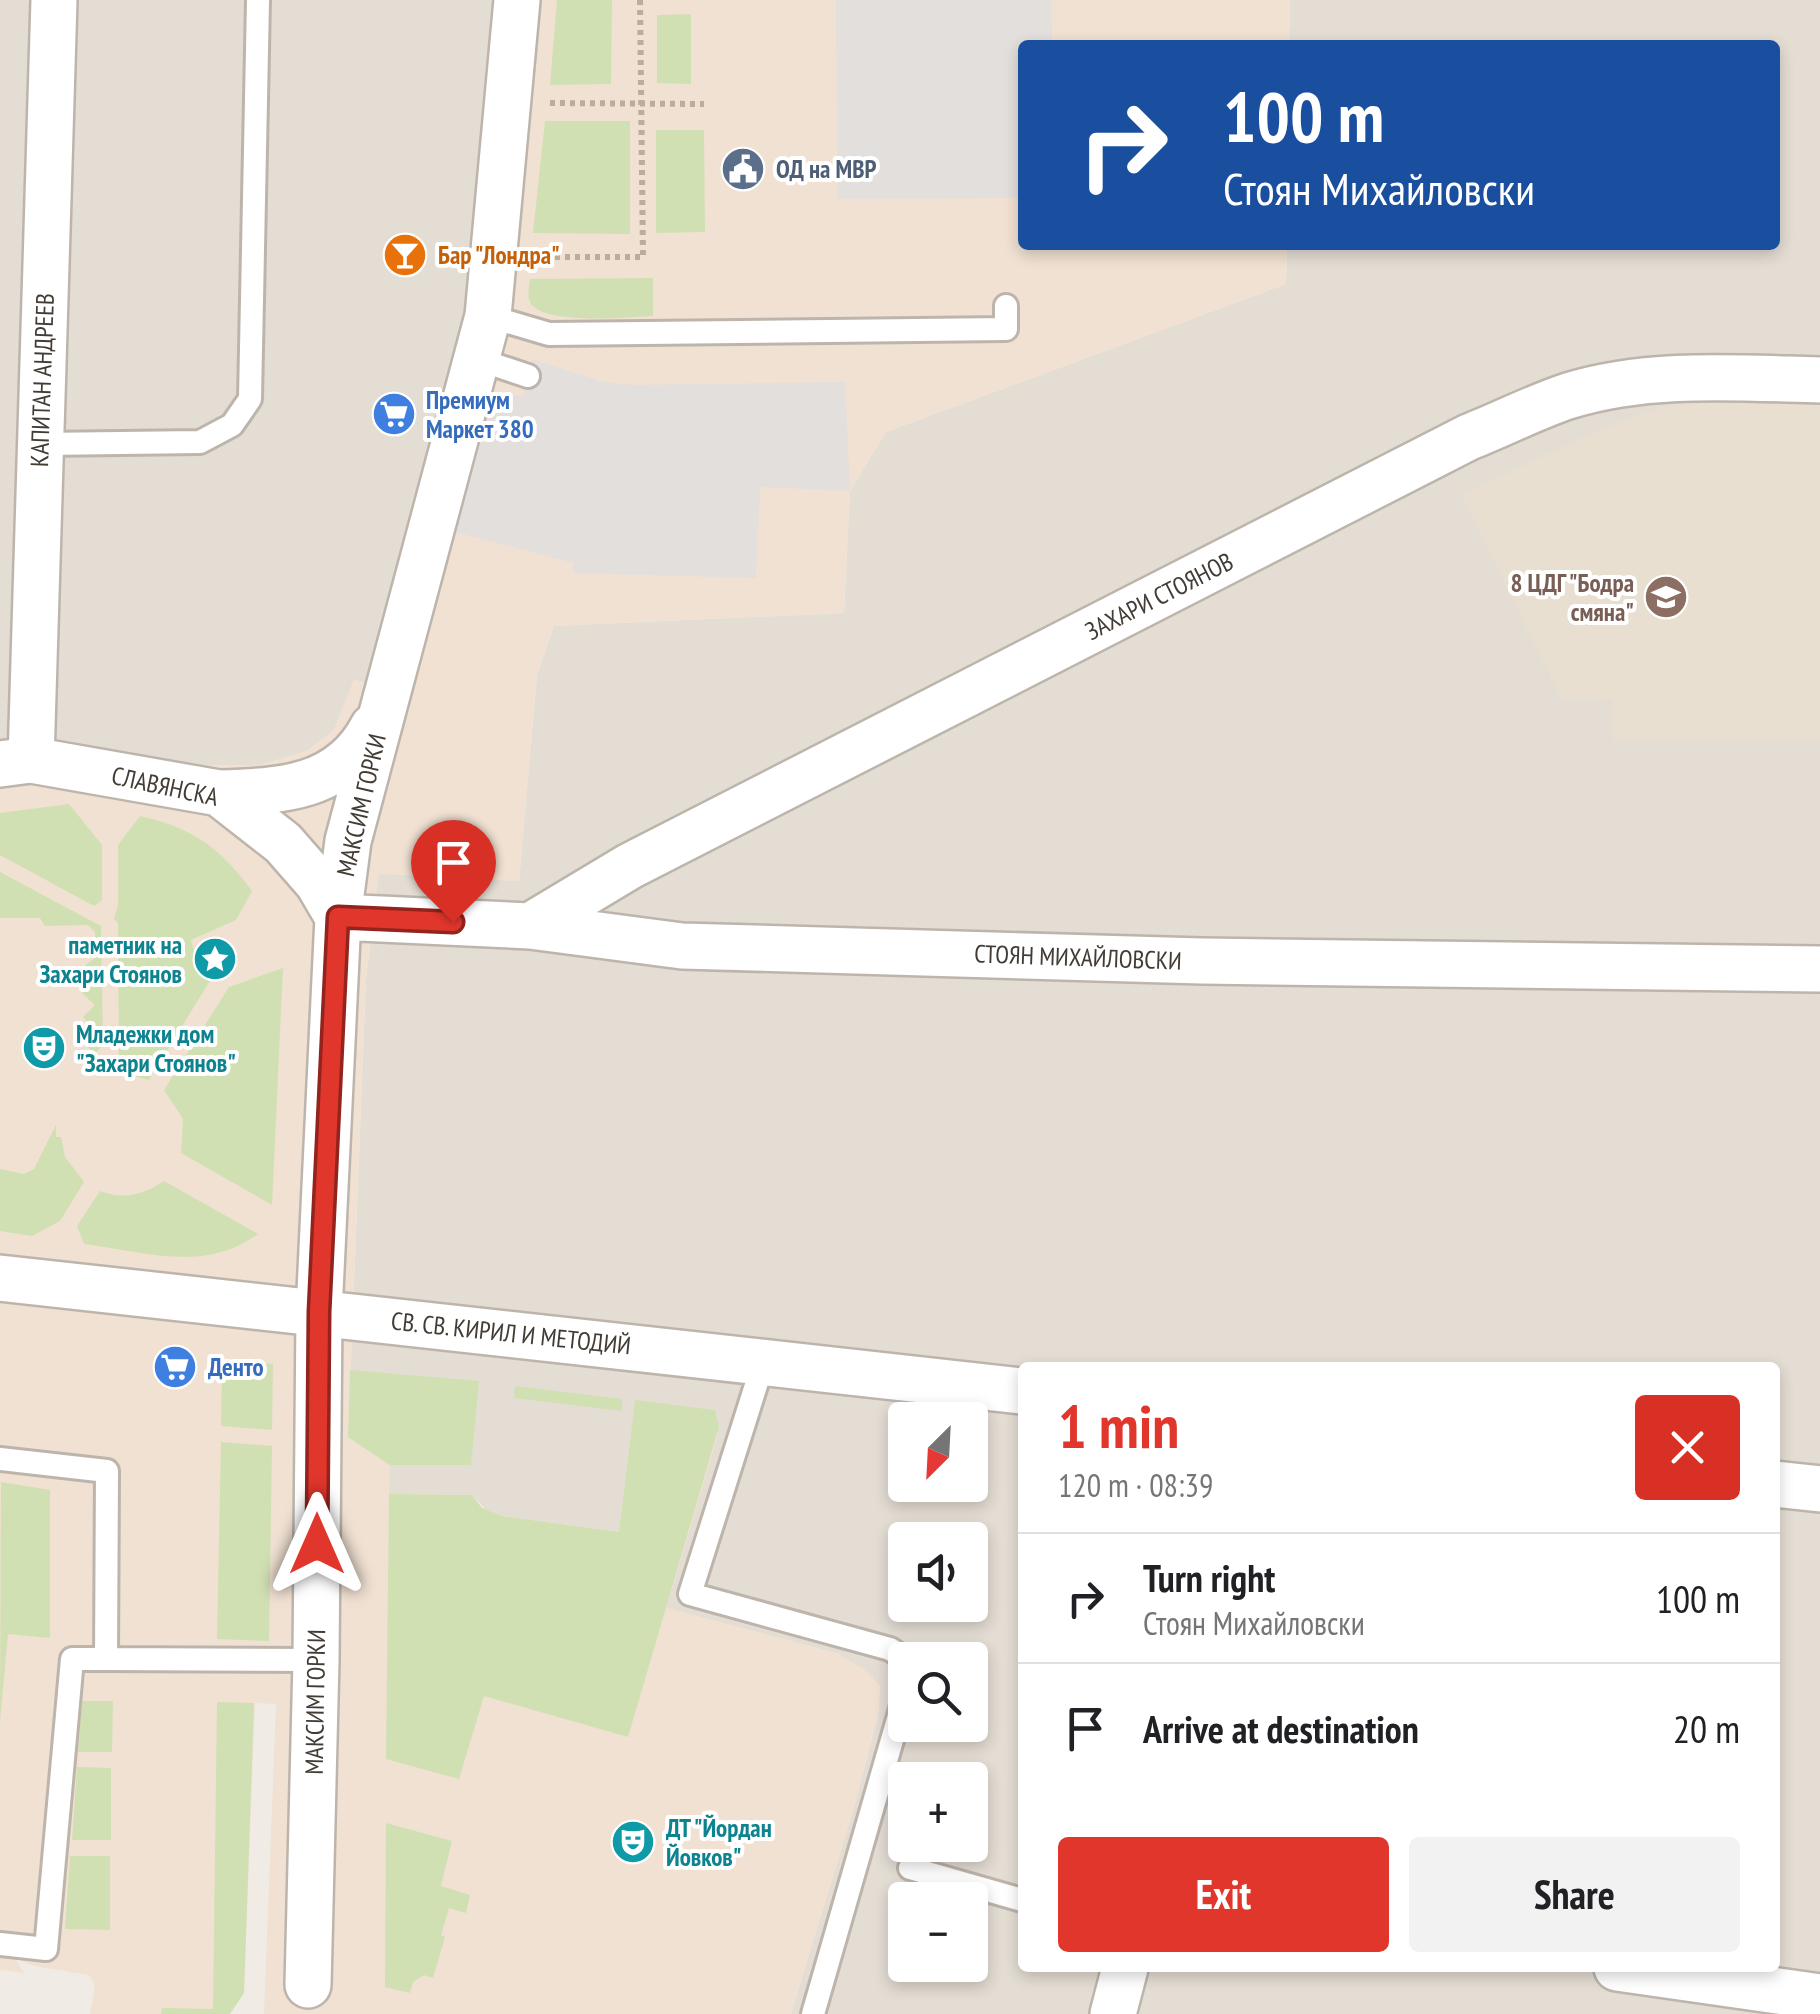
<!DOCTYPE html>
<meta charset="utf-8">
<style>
:root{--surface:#fff;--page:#f2f2f2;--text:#202124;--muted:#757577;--line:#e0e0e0;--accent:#e0362c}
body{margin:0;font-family:"PT Sans Narrow",sans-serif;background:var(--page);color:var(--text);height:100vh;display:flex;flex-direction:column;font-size:38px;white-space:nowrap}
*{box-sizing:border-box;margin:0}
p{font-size:32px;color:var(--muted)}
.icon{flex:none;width:55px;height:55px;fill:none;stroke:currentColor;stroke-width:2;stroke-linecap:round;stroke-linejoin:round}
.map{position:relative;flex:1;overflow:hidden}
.details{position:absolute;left:1018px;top:1362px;width:762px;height:610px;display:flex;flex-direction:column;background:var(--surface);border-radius:10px;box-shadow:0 5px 15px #0003}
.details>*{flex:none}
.hud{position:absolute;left:1018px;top:40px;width:762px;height:210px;border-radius:10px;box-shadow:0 5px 15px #0003;background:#1a4fa0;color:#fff;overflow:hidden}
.needle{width:65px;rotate:204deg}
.controls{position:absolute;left:888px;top:1402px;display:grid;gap:20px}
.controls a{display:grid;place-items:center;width:100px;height:100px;border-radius:10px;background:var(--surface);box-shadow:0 5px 15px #0003;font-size:50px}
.pin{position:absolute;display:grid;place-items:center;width:85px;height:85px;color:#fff;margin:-102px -42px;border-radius:50% 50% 50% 0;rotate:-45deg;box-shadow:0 0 10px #0007}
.pin .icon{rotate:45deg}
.me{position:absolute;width:110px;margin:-55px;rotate:0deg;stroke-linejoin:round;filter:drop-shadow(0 0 8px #0008)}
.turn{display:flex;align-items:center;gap:35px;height:210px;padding:0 40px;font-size:45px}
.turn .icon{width:130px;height:130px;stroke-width:2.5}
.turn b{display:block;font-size:70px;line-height:85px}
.round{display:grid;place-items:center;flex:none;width:105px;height:105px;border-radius:10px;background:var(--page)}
.summary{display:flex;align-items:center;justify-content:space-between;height:170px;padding:0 40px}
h1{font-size:60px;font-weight:600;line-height:75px;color:var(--accent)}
.action{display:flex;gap:20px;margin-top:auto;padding:20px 40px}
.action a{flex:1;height:115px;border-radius:10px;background:var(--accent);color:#fff;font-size:40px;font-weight:600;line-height:115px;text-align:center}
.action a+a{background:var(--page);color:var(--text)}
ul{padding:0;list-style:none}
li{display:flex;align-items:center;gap:30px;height:130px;padding:0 40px;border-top:2px solid var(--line)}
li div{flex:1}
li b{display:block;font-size:38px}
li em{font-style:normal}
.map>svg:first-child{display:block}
</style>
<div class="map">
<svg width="1820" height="2014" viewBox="0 0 1820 2014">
<rect width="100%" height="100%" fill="#f0ece5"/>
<path fill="#e4ddd4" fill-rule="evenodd" d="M0 0H543L513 303 410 693 354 680 334 730 307 751 260 765H178L0 746Z
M1290 0H1820V2014H791L853 1810 878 1715 880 1686 839 1654 666 1608 718 1434 620 1532 502 1516 488 1512 472 1495 389 1494 348 1437 366 978 379 873 519 881 537 675 554 626 844 613 850 491 886 432 1286 284 1287 245H1775V45H1289ZM1022 1368H1775V1968H1022ZM905 1420H970V1485H905ZM905 1540H970V1605H905ZM905 1660H970V1725H905ZM905 1780H970V1845H905ZM905 1900H970V1965H905Z"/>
<path fill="#f0e1d2" d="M543 0H1290L1289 45H1022V245H1287L1286 284 886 432 850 491 844 613 554 626 537 675 519 881 379 874 366 978 348 1437 390 1465 389 1494 472 1495 482 1508 502 1516 619 1532 635 1400 715 1410 718 1434 666 1608 839 1654 865 1670 880 1685 878 1714 853 1810 791 2014H264L276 1704 255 1703 244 1993 230 2014H90L95 1986 89 1975 34 1966 15 1958 24 1973 0 1970V746L178 765H260L307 751 334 730 354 680 410 692 513 303Z"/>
<path fill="#e8dfd0" d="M1734 398 1820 400V740L1613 741 1612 700H1562L1462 495 1590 434 1652 410 1691 401Z"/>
<path fill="#d0e0b2" d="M557 0H612L611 84 550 85Z
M691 14V84L657 83V15Z
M545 121H630V234L533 233Z
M656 130H704L705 232 656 233Z
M653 278V316C629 317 542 326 530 302 527 295 529 287 530 279Z
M69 804 102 845V900L94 906 0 855V813Z
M140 816C192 828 220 847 252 891L236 920 191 940 197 962 207 965 211 979 149 1080 119 1072 118 923 114 919 118 905V845Z
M0 872 101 926 103 1045 95 1054 82 1042 95 1031 83 1017 95 1005 82 993 94 980 82 968 96 957 95 932 88 925 45 926 40 918H0Z
M283 968 272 1205 181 1153 183 1119 164 1090 229 987Z
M56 1125V1137H61L65 1157 84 1182 60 1221 32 1236 0 1231V1169L24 1174 34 1169Z
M164 1181 258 1234C204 1273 146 1252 84 1244L77 1226 100 1191C124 1200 143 1195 164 1181Z
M252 1363 273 1364 272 1430 221 1426 222 1371 251 1376Z
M350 1370 479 1381 471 1465H390L348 1437Z
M515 1386 622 1399V1411L514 1398Z
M635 1400 715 1410 719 1427 628 1737 484 1696 459 1779 386 1759 389 1494 472 1495 482 1508 502 1516 619 1532Z
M221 1442 272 1446 269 1641 217 1639Z
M1 1482 50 1490V1638L8 1634 0 1721Z
M82 1701H113L112 1752H78Z
M217 1702 254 1703 244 1993 230 2014H161L162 2008 213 2009Z
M77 1767 111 1768V1840H72Z
M386 1823 452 1841 441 1886 470 1895 466 1913 449 1908 441 1935 445 1937 433 1978 424 1975 413 1982 410 1993 385 1987Z
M70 1856H110V1930L65 1929Z"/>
<path fill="#e2dfdd" d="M836 0H1051L1052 45H1022V198L838 199Z
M532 359 604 382 632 385 845 382 850 491 760 487 756 578 573 573V563L452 531 489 391 523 397Z"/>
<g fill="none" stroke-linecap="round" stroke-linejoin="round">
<g stroke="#bdb5ac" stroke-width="28">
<path id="service" d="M488 316 549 334 1006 329V306
M477 359 528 376
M41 444 200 442 232 425 250 399 258 0
M764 1360 690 1594 890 1649 907 1660
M0 1459 107 1471 106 1659H72L46 1949 0 1944
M106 1659 316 1660
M910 1868 1022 1900
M813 2014 905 1695"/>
</g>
<g stroke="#bdb5ac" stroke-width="50">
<path id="minor" d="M31 760 54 0
M0 764 31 760 219 793 283 843 318 883 338 917 530 926 682 946 1202 961 1820 969
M219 793C281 791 341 789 373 727
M530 926 630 866 1469 437C1502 424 1535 407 1568 396 1649 371 1737 378 1820 380
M0 1278 1022 1391
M1775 1484 1820 1489
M1617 1968 1820 1997
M308 1985 316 1660 319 1312 338 917 348 841 488 316 517 0
M1113 2014 1125 1968"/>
</g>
<path stroke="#baad9c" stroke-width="6" stroke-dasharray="5 5" stroke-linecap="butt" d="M550 103 704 104
M535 257H643L640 0"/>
<use href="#service" stroke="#fff" stroke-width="22"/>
<use href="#minor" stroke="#fff" stroke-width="45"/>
</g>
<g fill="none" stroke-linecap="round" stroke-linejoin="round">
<g stroke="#92231d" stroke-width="25">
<path id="route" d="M317 1544 319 1312 338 917 453 922"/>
</g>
<use href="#route" stroke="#e0362c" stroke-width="18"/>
</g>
<defs>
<g id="civic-disc" transform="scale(2.25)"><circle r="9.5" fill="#5c6f8a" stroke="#fff"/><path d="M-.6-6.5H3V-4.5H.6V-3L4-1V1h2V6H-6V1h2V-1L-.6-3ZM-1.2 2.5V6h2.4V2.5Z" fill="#fff"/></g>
<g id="bar-disc" transform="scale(2.25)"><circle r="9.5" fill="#e8710a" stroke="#fff"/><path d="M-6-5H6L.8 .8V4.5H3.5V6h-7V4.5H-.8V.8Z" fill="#fff"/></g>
<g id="supermarket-disc" transform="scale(2.25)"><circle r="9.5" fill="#3f7fe0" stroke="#fff"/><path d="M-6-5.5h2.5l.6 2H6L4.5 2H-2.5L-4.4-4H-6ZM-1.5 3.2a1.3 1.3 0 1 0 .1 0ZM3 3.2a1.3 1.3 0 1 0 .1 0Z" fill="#fff"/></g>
<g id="school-disc" transform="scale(2.25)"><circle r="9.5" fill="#8d6e63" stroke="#fff"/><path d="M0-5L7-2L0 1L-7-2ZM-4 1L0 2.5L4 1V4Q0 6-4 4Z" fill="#fff"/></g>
<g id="sight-disc" transform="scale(2.25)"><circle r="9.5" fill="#0f9aa8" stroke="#fff"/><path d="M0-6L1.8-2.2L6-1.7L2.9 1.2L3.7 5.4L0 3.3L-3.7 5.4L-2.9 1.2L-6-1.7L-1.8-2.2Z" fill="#fff"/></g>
<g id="theatre-disc" transform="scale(2.25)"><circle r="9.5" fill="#0f9aa8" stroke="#fff"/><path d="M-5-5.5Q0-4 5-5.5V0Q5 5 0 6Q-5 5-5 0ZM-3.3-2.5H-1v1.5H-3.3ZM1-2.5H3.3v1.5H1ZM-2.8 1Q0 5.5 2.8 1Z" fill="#fff"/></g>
</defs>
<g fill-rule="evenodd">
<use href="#civic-disc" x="743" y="169"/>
<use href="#bar-disc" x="405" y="255"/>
<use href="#supermarket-disc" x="394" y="414"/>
<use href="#school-disc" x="1666" y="597"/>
<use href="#sight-disc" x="215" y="959"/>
<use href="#theatre-disc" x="44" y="1048"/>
<use href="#supermarket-disc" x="175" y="1367"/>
<use href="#theatre-disc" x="633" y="1842"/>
</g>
<g text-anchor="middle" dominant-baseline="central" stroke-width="8" stroke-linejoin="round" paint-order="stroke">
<g font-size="25" font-weight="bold" fill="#4e5e75" stroke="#fff" text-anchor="start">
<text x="776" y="169">ОД на МВР</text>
</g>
<g font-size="25" font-weight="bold" fill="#c56008" stroke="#fff" text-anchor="start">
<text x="438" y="255">Бар "Лондра"</text>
</g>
<g font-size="25" fill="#423c35" stroke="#fff">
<text transform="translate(42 380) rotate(-88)">КАПИТАН АНДРЕЕВ</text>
<text transform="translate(1159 596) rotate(-27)">ЗАХАРИ СТОЯНОВ</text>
<text transform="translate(165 786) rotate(12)">СЛАВЯНСКА</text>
<text transform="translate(361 805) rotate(-77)">МАКСИМ ГОРКИ</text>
<text transform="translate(1078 957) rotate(2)">СТОЯН МИХАЙЛОВСКИ</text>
<text transform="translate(511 1333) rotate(6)">СВ. СВ. КИРИЛ И МЕТОДИЙ</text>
<text transform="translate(315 1702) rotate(-89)">МАКСИМ ГОРКИ</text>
</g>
<g font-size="25" font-weight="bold" fill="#366cbe" stroke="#fff" text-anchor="start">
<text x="426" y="400">Премиум<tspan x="426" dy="29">Маркет 380</tspan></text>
<text x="208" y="1367">Денто</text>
</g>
<g font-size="25" font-weight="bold" fill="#785e54" stroke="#fff" text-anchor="end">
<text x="1634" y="583">8 ЦДГ "Бодра<tspan x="1634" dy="29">смяна"</tspan></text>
</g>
<g font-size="25" font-weight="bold" fill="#0d838f" stroke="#fff" text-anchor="start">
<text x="182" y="945" text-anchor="end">паметник на<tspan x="182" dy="29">Захари Стоянов</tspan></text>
<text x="76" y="1034">Младежки дом<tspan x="76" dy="29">"Захари Стоянов"</tspan></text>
<text x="666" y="1828">ДТ "Йордан<tspan x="666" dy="29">Йовков"</tspan></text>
</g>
</g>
</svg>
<div class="controls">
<a><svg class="needle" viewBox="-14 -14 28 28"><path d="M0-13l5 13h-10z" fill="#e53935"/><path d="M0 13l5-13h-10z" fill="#757577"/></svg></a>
<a><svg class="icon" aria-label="sound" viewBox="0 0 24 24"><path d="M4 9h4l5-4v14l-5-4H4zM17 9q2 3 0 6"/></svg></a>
<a><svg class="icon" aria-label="search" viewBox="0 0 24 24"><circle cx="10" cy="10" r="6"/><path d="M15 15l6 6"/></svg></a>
<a>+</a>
<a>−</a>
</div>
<div class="pin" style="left:453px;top:922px;background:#d93025"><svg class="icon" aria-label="arrive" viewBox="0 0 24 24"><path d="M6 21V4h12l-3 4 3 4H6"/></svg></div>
<svg class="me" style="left:317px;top:1544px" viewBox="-20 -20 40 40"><path d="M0-17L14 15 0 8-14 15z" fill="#e0362c" stroke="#fff" stroke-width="4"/></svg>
<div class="hud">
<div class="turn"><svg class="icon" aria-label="right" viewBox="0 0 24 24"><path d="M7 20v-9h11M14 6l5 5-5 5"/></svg><div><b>100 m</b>Стоян Михайловски</div></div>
</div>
<section class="details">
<div class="summary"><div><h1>1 min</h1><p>120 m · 08:39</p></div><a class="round" style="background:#d93025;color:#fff"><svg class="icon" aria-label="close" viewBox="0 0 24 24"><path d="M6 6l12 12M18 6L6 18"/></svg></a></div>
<ul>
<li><svg class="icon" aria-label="right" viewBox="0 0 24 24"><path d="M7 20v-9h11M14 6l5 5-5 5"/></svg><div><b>Turn right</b><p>Стоян Михайловски</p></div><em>100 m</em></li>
<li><svg class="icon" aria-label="arrive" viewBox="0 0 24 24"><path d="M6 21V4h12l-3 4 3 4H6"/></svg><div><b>Arrive at destination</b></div><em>20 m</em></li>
</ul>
<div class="action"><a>Exit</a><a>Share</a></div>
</section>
</div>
